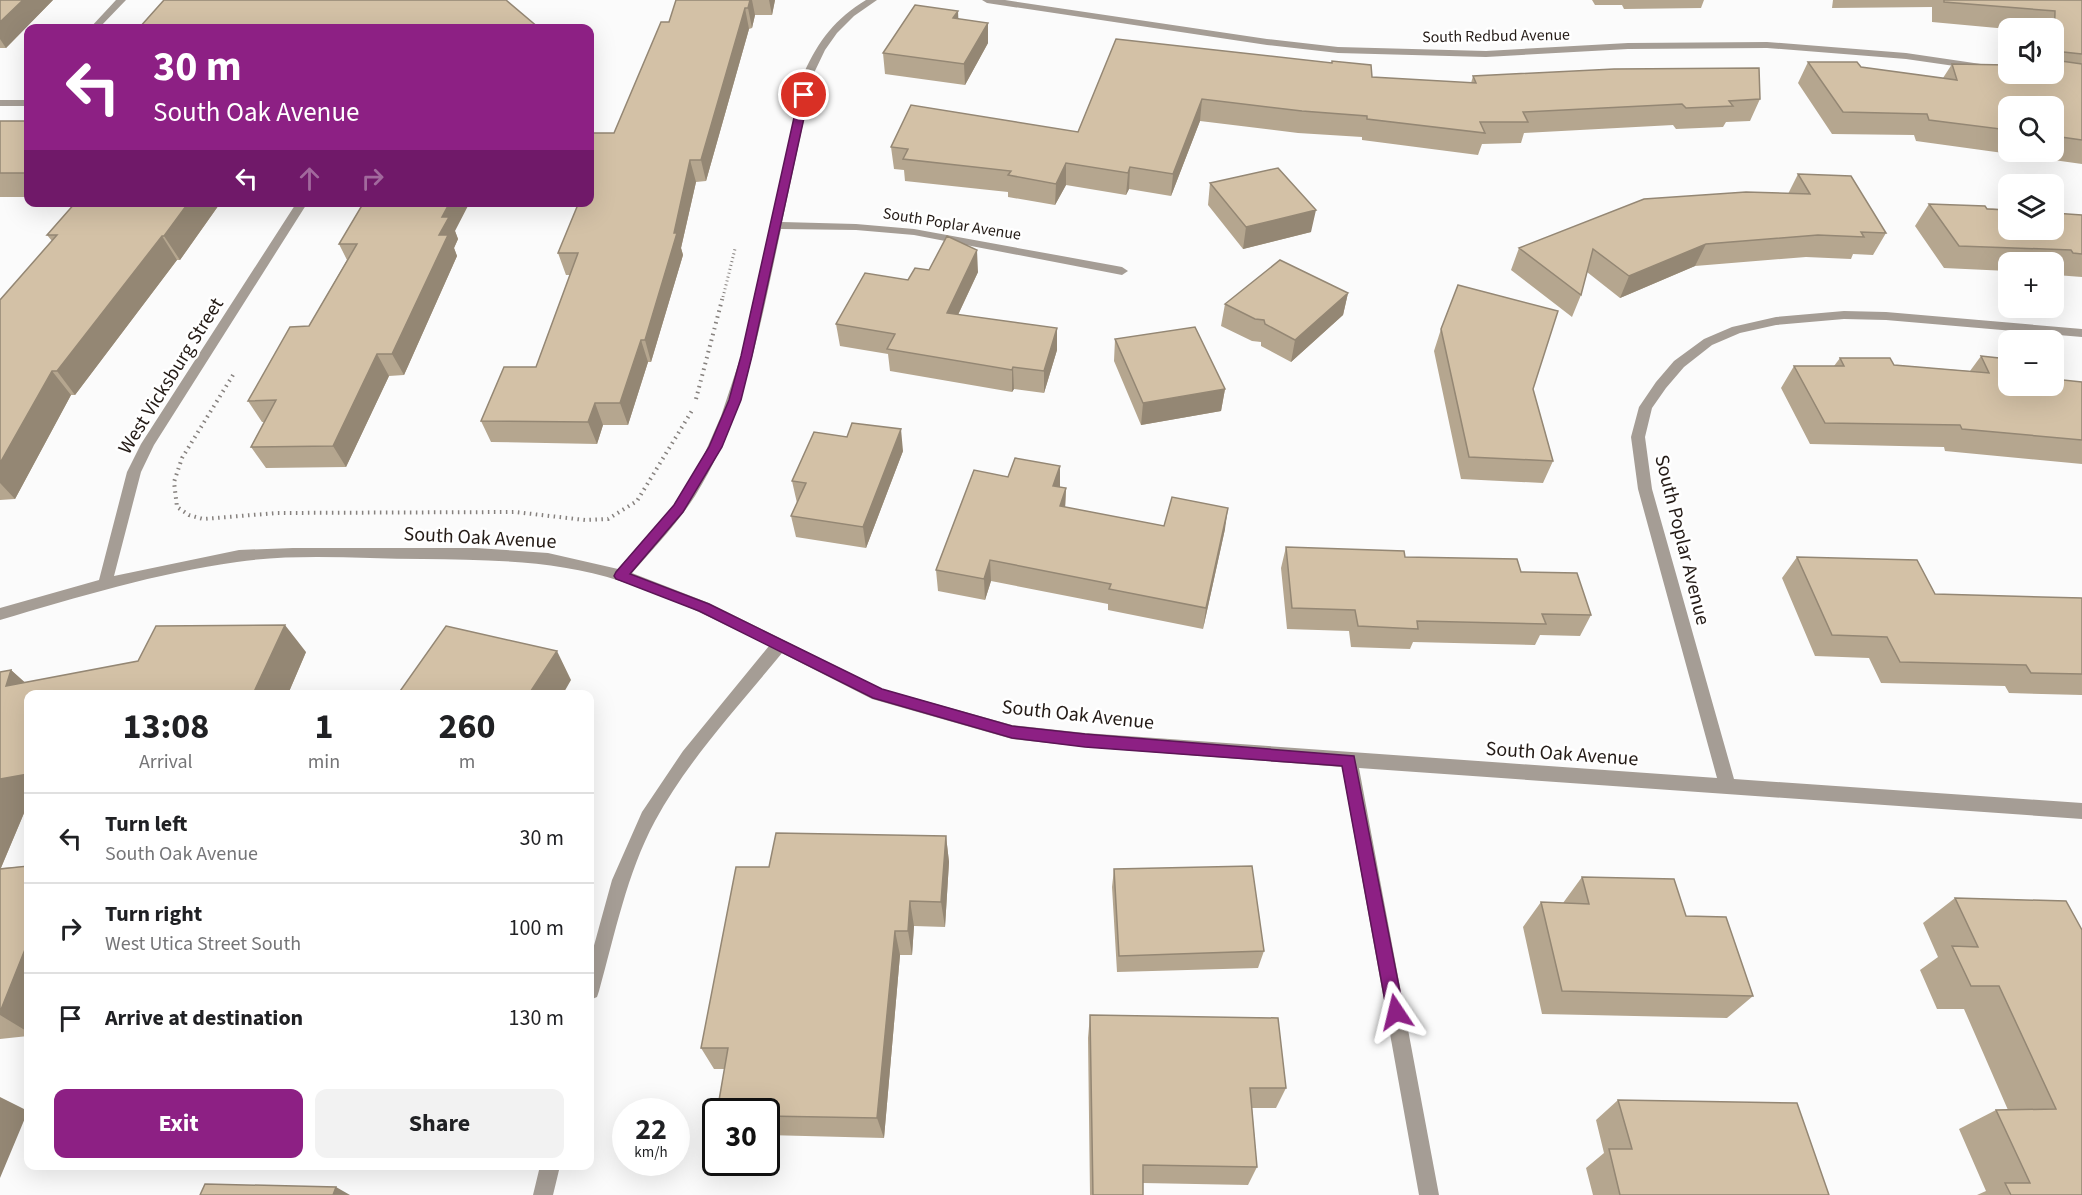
<!DOCTYPE html>
<meta charset="utf-8">
<style>
:root{--surface:#fff;--page:#f2f2f2;--text:#202124;--muted:#757577;--line:#e0e0e0;--accent:#8d2084}
body{margin:0;font-family:"Source Sans 3",sans-serif;background:var(--page);color:var(--text);height:100vh;display:flex;flex-direction:column;font-size:22px;white-space:nowrap}
*{box-sizing:border-box;margin:0}
p{font-size:20px;color:var(--muted)}
.icon{flex:none;width:33px;height:33px;fill:none;stroke:currentColor;stroke-width:2;stroke-linecap:round;stroke-linejoin:round}
.map{position:relative;flex:1;overflow:hidden}
.panel{position:absolute;left:24px;top:690px;width:570px;height:480px;display:flex;flex-direction:column;background:var(--surface);border-radius:12px;box-shadow:0 6px 24px #0002}
.panel>*{flex:none}
.banner{position:absolute;left:24px;top:24px;width:570px;height:183px;border-radius:12px;box-shadow:0 6px 24px #0002;background:#8d2084;color:#fff;overflow:hidden}
.controls{position:absolute;left:1998px;top:18px;display:grid;gap:12px}
.controls a{display:grid;place-items:center;width:66px;height:66px;border-radius:12px;background:var(--surface);box-shadow:0 6px 24px #0002;font-size:30px}
.speed{position:absolute;left:612px;top:1098px;display:flex;gap:12px;font-size:30px;font-weight:700;text-align:center}
.speed>*{display:grid;place-content:center;width:78px;height:78px;border-radius:50%;background:var(--surface);box-shadow:0 6px 24px #0002;line-height:1}
.speed small{font-size:15px;font-weight:400}
.speed .limit{border:3px solid #111;border-radius:9px;background:#fff;color:#111}
.pin{position:absolute;display:grid;place-items:center;width:51px;height:51px;color:#fff;margin:-26px;border:3px solid #fff;border-radius:50%;box-shadow:0 2px 6px #0007}
.me{position:absolute;width:66px;margin:-33px;rotate:350deg;stroke-linejoin:round;filter:drop-shadow(0 0 4px #0008)}
.turn{display:flex;align-items:center;gap:21px;height:126px;padding:0 30px;font-size:27px}
.turn .icon{width:78px;height:78px;stroke-width:2.5}
.turn b{display:block;font-size:42px;line-height:51px}
.lanes{display:flex;align-items:center;height:57px;padding:0 30px;background:#0003;justify-content:center;gap:30px;direction:ltr}
.lanes .off{opacity:.35}
.eta{display:flex;justify-content:space-evenly;align-items:center;height:102px;text-align:center}
.eta b{font-size:36px;font-weight:700;line-height:42px}
.action{display:flex;gap:12px;margin-top:auto;padding:12px 30px}
.action a{flex:1;height:69px;border-radius:12px;background:var(--accent);color:#fff;font-size:24px;font-weight:700;line-height:69px;text-align:center}
.action a+a{background:var(--page);color:var(--text)}
ul{padding:0;list-style:none}
li{display:flex;align-items:center;gap:18px;height:90px;padding:0 30px;border-top:2px solid var(--line)}
li div{flex:1}
li b{display:block;font-size:22px}
li em{font-style:normal}
.map>svg:first-child{display:block}
</style>
<div class="map">
<svg width="2082" height="1195" viewBox="0 0 2082 1195">
<rect width="100%" height="100%" fill="#fbfbfb"/>
<g fill="none" stroke-linecap="round" stroke-linejoin="round">
<path stroke="#86817e" stroke-width="3" stroke-dasharray="1 3" stroke-linecap="butt" d="M723 297 735 249"/>
<path stroke="#86817e" stroke-width="4" stroke-dasharray="1.5 4.5" stroke-linecap="butt" d="M233 375 182 458 174 482 177 507 189 515 203 519 277 513 515 512 585 520 608 519 637 501 693 409
M696 399 723 296"/>
<path fill="#a59d95" fill-rule="evenodd" d="M116 0H126L99 28H90Z
M866 0H877L854 16 837 33 825 50 814 73 782 222 856 224 914 229 1122 267 1128 271 1122 275 914 235 856 230 781 229C761 320 746 415 695 496 677 524 654 548 632 573L709 603 882 689 1012 725 1085 733 1717 778 1638 489 1631 437 1639 407 1656 382 1674 361 1704 339 1732 327 1776 317 1844 311 1886 312 2082 329V337L1886 320 1844 319 1776 325 1740 333 1712 345 1684 367 1666 388 1652 408 1645 437 1652 489 1734 779 2082 803V819L1359 768 1439 1195H1419L1342 767 1085 747 1012 739 872 699 782 653C738 707 688 760 655 821 627 873 615 934 599 991L597 997 590 1000V960L612 880 642 812 683 751 769 646C720 622 672 597 620 581 557 560 488 560 423 559 362 559 298 553 237 562 157 573 78 597 0 620V608L99 580 127 472 141 444 297 202H308L154 445 141 472 114 576 239 550 293 548H476L548 553 618 569 666 515 685 489 704 455 721 416 741 356 804 73C818 41 836 18 866 0Z
M982 0H1005L1267 39 1338 47 1486 51 1628 43 1767 42 1906 53 2008 68 2010 74 1906 59 1767 48 1628 49 1486 57 1338 53 1267 45 987 3Z
M0 100H28V106H0Z
M540 1166H560L553 1195H533Z"/>
</g>
<path fill="#b5a68f" fill-rule="evenodd" d="M0 0H53L6 48H0Z
M164 0 539 28H139Z
M676 0H775L772 15H755L752 28 749 29 706 181 696 182 681 248 683 255 651 362H648L628 425H603L597 444 491 442 481 421 536 367 570 275H566L558 253 614 133 669 22Z
M1592 0H1704L1701 8 1624 9 1622 5H1595Z
M1833 0H2082V164L1916 141 1914 135 1832 134 1798 83 1808 62 1943 78 1952 64 2054 74V28L2008 29 1932 22V7L1832 8ZM2008 106H2054V152H2008Z
M959 19 988 23V43L965 85 885 74 883 53Z
M1116 39 1372 77 1471 83 1473 76 1760 99 1750 121 1726 122 1723 127 1676 129 1673 125 1524 133 1521 143 1482 144 1478 155 1362 140V137L1298 133 1200 121 1171 196 1129 189 1126 195 1066 185 1055 205 1008 197V192L905 181 904 170 894 169 891 147 1078 132Z
M0 121H28V197H0Z
M1798 174 1886 233 1873 255 1853 254 1851 259 1806 257 1695 266 1620 298 1587 272 1581 295 1572 317 1511 270 1519 248 1788 194Z
M1210 183 1311 232 1243 249 1208 205Z
M76 202H221L180 260H177L75 395H71L15 499 0 500V300L52 241 47 235Z
M1929 204 2082 215V277L2056 275 2054 272V262H2008V271L1944 268 1915 226Z
M455 231 458 239 454 248 457 256 404 375 389 376 346 467 266 468 251 447 264 422H262L248 401 309 326 347 260 339 244Z
M929 270 978 272 958 315 1057 350 1044 393 1014 389 1012 392 890 371 888 354 840 346 836 324 908 280Z
M1348 293 1343 315 1291 362 1261 346V342L1252 341 1221 326 1225 304Z
M1441 329 1533 389 1553 461 1543 483 1461 479 1434 351Z
M1115 339 1225 389 1221 411 1141 425 1114 361Z
M1981 356 2008 386 2082 382V464L1945 451 1944 447 1810 444 1781 388 1794 366H1834L1840 358 1894 365 1970 371Z
M903 451 866 548 796 537 791 516 797 503 792 481Z
M1060 487 1066 488 1065 507 1164 526 1225 529 1203 629 1108 610V604L991 581 985 600 938 591 936 570Z
M1286 547 1405 557 1521 572 1591 615 1580 636 1540 635 1535 645 1413 642 1410 649 1351 647 1349 631 1287 629 1281 568Z
M1797 557 1935 594 2082 598V695L2009 693 2005 686 1881 683 1869 658 1815 656 1782 578Z
M306 652 288 694H28L27 806 1 868 28 866V1036L0 1039V672L11 670 25 683Z
M946 836 949 862 945 927 914 926 912 955H900L884 1138 766 1135V1112L724 1069H714L701 1048 769 867Z
M1114 869 1264 951 1258 968 1117 972 1112 887Z
M1582 877 1686 916 1753 996 1727 1018 1542 1014 1523 927 1541 902 1563 903Z
M1955 898 2066 901 2082 1195H1977L1986 1191 1959 1129 1996 1110H2008L1964 1009H1937L1920 970 1938 957 1923 923Z
M1090 1015 1286 1088 1276 1108H1252L1257 1167 1248 1185 1143 1183V1195H1090L1088 1038Z
M1618 1100 1829 1195H1593L1586 1168 1604 1153 1596 1120Z"/>
<path fill="#948774" d="M23 0H53L6 48 0 39V22Z
M750 0H752L755 15 752 28 748 8Z
M769 0H775L772 15Z
M745 8 749 29 706 181 701 160Z
M958 11 959 32 953 18Z
M988 23V43L965 85 964 64Z
M1202 99 1200 121 1171 196 1173 174Z
M690 160 696 182 681 248 683 255 651 362 645 340 674 233Z
M1066 163V185L1055 205 1056 184Z
M1130 167 1129 189 1126 195 1128 173Z
M189 202H221L180 260 164 236Z
M450 202H470L455 231 458 239 454 248 457 256 404 375 392 354 439 235 442 217Z
M1316 210 1311 232 1243 249 1246 227Z
M162 236 177 260 75 395 57 371Z
M1706 244 1695 266 1620 298 1629 276Z
M977 250 978 272 948 336 947 313Z
M1348 293 1343 315 1291 362 1295 340Z
M1057 328V350L1044 393V371Z
M641 340 648 362 628 425 620 403Z
M377 354 389 376 346 467 333 446Z
M1013 367 1014 389 1012 392V370Z
M52 371 71 395 15 499 0 483V463Z
M1225 389 1221 411 1141 425 1143 403Z
M595 403 603 425 597 444 588 422Z
M901 429 903 451 866 548 863 527Z
M1060 466V488L1053 486Z
M1066 488 1065 510 1060 506Z
M1228 508 1225 529 1203 629 1206 608Z
M990 560 991 581 985 600 984 579Z
M285 625 306 652 288 694H253Z
M557 651 571 680 563 694H529Z
M11 670 38 694 6 686Z
M28 774V805L27 806 0 870V779Z
M946 836 949 862 945 927 941 902Z
M910 901 914 926 912 955 908 931Z
M895 931 900 955 884 1138 877 1118Z
M28 942V1032L0 1015V1012Z
M0 1097 28 1111 0 1178Z
M336 1187 350 1195H333Z"/>
<path fill="#d3c1a6" stroke="#948774" stroke-width="1.5" d="M0 0H23L0 22Z
M164 0H506L539 28H426L424 27 375 28H139Z
M676 0H750L748 8H745L701 160H690L674 233H677L645 340H641L620 403H595L588 422 481 421 504 367H536L578 253H558L579 202H590V133H614L661 22H669Z
M1944 0H2082V54L2054 51 2055 11 1944 2Z
M915 5 958 11 953 18 988 23 964 64 883 53Z
M1116 39 1332 63V61L1371 65 1372 77 1476 83 1473 76 1614 69 1759 68 1760 99 1729 101 1733 106 1686 108 1682 104 1523 112 1528 122H1480L1485 133 1367 119V116L1302 111 1202 99 1173 174 1130 167 1128 173 1066 163 1056 184 1008 175 1011 171 903 159 908 149 891 147 911 105 1078 132Z
M2054 60 2082 64V140L2054 136V106H2008V130L1929 120 1927 114 1843 112 1808 62H1857L1861 67 1957 80 1952 64 2008 65V74H2054Z
M0 121H28V173H0Z
M1278 168 1316 210 1246 227 1210 183Z
M1798 174 1851 176 1886 233 1861 232 1864 237 1818 235 1706 244 1629 276 1593 249 1581 295 1519 248 1644 199 1746 192 1810 194Z
M76 202H189L164 236H162L57 371H52L0 463V300L57 235H47Z
M364 202H450L442 217H449L439 235H448L392 354H377L333 446 251 447 276 400 248 401 290 327 309 326 357 244H339Z
M1929 204 1985 206 1987 209 2008 210V230H2054V213L2082 215V254L2073 253 2071 250 1959 246Z
M947 236 977 250 947 313 1057 328 1044 371 1013 367 1012 370 887 349 895 334 836 324 865 273 908 280 915 268 929 270Z
M1280 260 1348 293 1295 340 1265 324 1264 320 1255 319 1225 304Z
M1458 285 1558 311 1533 389 1553 461 1469 457 1441 329Z
M1195 327 1225 389 1143 403 1115 339Z
M1981 356 2008 359V386H2054V379L2082 382V440L1962 429 1960 425 1825 423 1794 366H1844L1840 358H1890L1894 365 1989 373Z
M852 423 901 429 863 527 791 516 806 483 792 481 814 432 847 437Z
M1015 458 1060 466 1053 486 1066 488 1060 506 1164 526 1172 497 1228 508 1206 608 1109 589 1111 584 990 560 984 579 936 570 974 470 1008 477Z
M1286 547 1404 551 1405 557 1517 559 1521 572 1577 573 1591 615 1542 614 1546 624 1417 621 1418 629 1358 626 1355 610 1292 608Z
M1797 557 1917 560 1935 594 2082 598V674L2031 673 2026 665 1900 662 1887 637 1832 635Z
M285 625 253 694H28V774L0 779V672L11 670 6 686 138 661 156 626Z
M446 626 557 651 529 694H398Z
M776 833 946 836 941 902 910 901 908 931H895L877 1118 766 1116V1112H717L728 1048H701L736 867H769Z
M28 866V942L0 1012V869Z
M1252 866 1264 951 1119 956 1114 869Z
M1582 877 1674 879 1686 916 1726 917 1753 996 1562 991 1541 902 1589 904Z
M1955 898 2066 901 2082 930V1195H2011L2005 1183H2030L1996 1110 2056 1109 1999 986H1971L1952 946 1978 947Z
M1090 1015 1278 1018 1286 1088H1250L1257 1167 1143 1165V1195H1093Z
M1618 1100 1797 1103 1829 1195H1620L1609 1149H1632Z
M205 1184 336 1187 333 1195H200Z"/>
<path fill="#8d2084" stroke="#5c1556" stroke-width="1.5" d="M804 92 809 95 752 356 741 400 722 447 683 512 630 574 709 604 882 689 1012 726 1085 734 1354 756 1404 1012 1402 1018 1396 1020 1389 1018 1387 1012 1342 766 1085 747 1012 738 873 698 699 611 616 579 614 576 616 572 674 505 709 447 729 400 741 356 799 95Z"/>
<g text-anchor="middle" dominant-baseline="central" stroke-width="5" stroke-linejoin="round" paint-order="stroke">
<g font-size="16" fill="#241b16" stroke="#fff">
<text transform="translate(1496 36) rotate(-1)">South Redbud Avenue</text>
<text transform="translate(952 224) rotate(9)">South Poplar Avenue</text>
</g>
<g font-size="20" fill="#241b16" stroke="#fff">
<text transform="translate(171 376) rotate(-58)">West Vicksburg Street</text>
<text transform="translate(480 538) rotate(3)">South Oak Avenue</text>
<text transform="translate(1682 540) rotate(76)">South Poplar Avenue</text>
<text transform="translate(1078 715) rotate(6)">South Oak Avenue</text>
<text transform="translate(1562 754) rotate(4)">South Oak Avenue</text>
</g>
</g>
</svg>
<div class="controls">
<a><svg class="icon" aria-label="sound" viewBox="0 0 24 24"><path d="M4 9h4l5-4v14l-5-4H4zM17 9q2 3 0 6"/></svg></a>
<a><svg class="icon" aria-label="search" viewBox="0 0 24 24"><circle cx="10" cy="10" r="6"/><path d="M15 15l6 6"/></svg></a>
<a><svg class="icon" aria-label="layers" viewBox="0 0 24 24"><path d="M12 4l9 5-9 5-9-5zM3 14l9 5 9-5"/></svg></a>
<a>+</a>
<a>−</a>
</div>
<div class="speed"><div>22<small>km/h</small></div><div class="limit">30</div></div>
<div class="pin" style="left:804px;top:95px;background:#d93025"><svg class="icon" aria-label="arrive" viewBox="0 0 24 24"><path d="M6 21V4h12l-3 4 3 4H6"/></svg></div>
<svg class="me" style="left:1396px;top:1012px" viewBox="-20 -20 40 40"><path d="M0-17L14 15 0 8-14 15z" fill="#8d2084" stroke="#fff" stroke-width="4"/></svg>
<div class="banner">
<div class="turn"><svg class="icon" aria-label="left" viewBox="0 0 24 24"><path d="M17 20v-9H6M10 6l-5 5 5 5"/></svg><div><b>30 m</b>South Oak Avenue</div></div>
<div class="lanes"><svg class="icon" aria-label="left" viewBox="0 0 24 24"><path d="M17 20v-9H6M10 6l-5 5 5 5"/></svg><svg class="icon off" aria-label="ahead" viewBox="0 0 24 24"><path d="M12 20V5M6 11l6-6 6 6"/></svg><svg class="icon off" aria-label="right" viewBox="0 0 24 24"><path d="M7 20v-9h11M14 6l5 5-5 5"/></svg></div>
</div>
<section class="panel">
<div class="eta">
<div><b>13:08</b><p>Arrival</p></div>
<div><b>1</b><p>min</p></div>
<div><b>260</b><p>m</p></div>
</div>
<ul>
<li><svg class="icon" aria-label="left" viewBox="0 0 24 24"><path d="M17 20v-9H6M10 6l-5 5 5 5"/></svg><div><b>Turn left</b><p>South Oak Avenue</p></div><em>30 m</em></li>
<li><svg class="icon" aria-label="right" viewBox="0 0 24 24"><path d="M7 20v-9h11M14 6l5 5-5 5"/></svg><div><b>Turn right</b><p>West Utica Street South</p></div><em>100 m</em></li>
<li><svg class="icon" aria-label="arrive" viewBox="0 0 24 24"><path d="M6 21V4h12l-3 4 3 4H6"/></svg><div><b>Arrive at destination</b></div><em>130 m</em></li>
</ul>
<div class="action"><a>Exit</a><a>Share</a></div>
</section>
</div>
